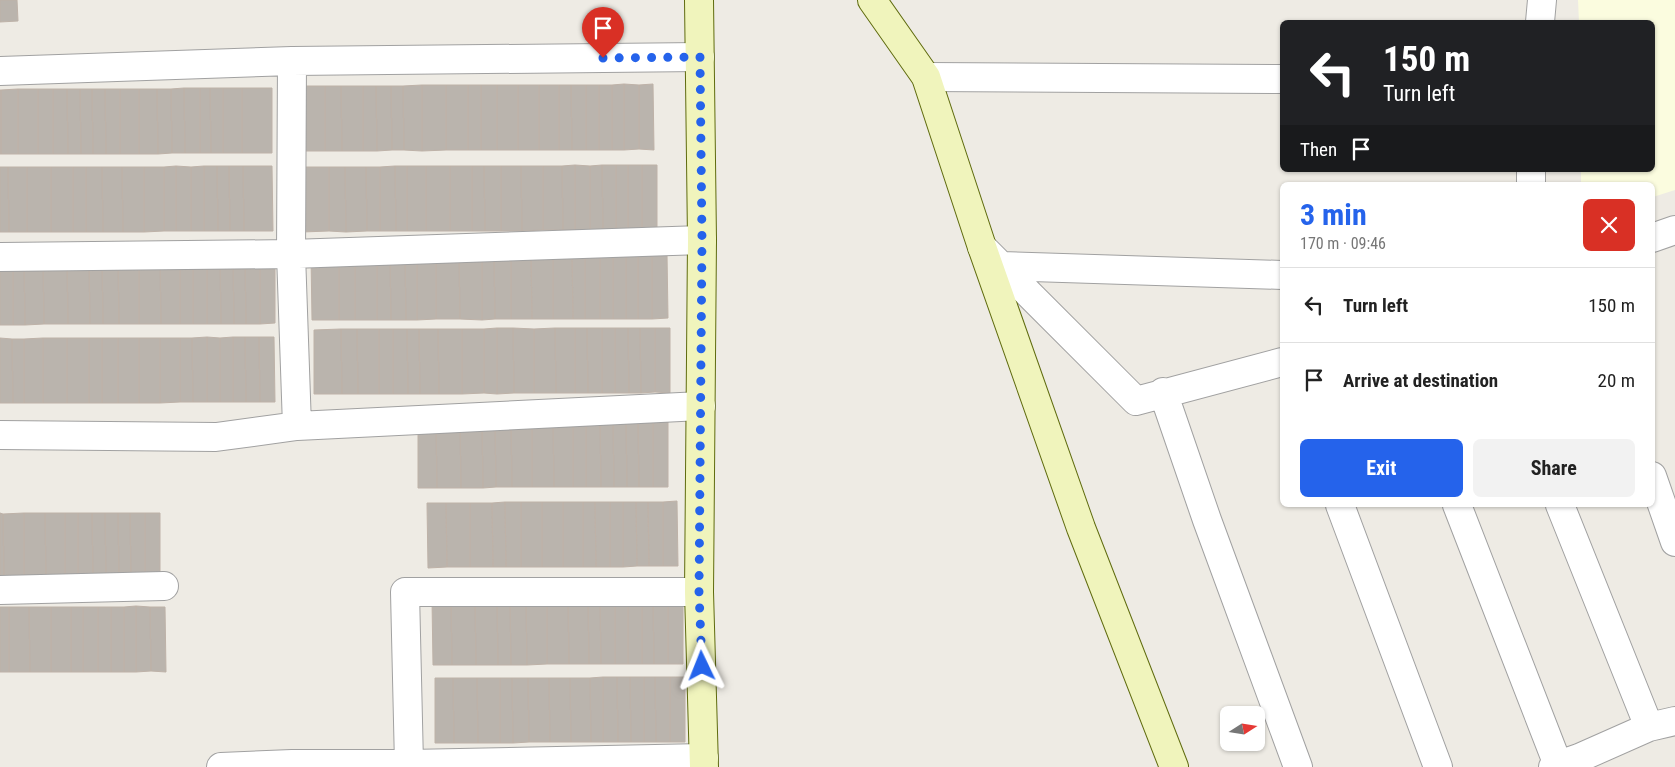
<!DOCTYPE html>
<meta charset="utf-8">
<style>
:root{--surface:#fff;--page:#f2f2f2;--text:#222;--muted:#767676;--line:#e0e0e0;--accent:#2563eb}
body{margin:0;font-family:"Roboto Condensed",sans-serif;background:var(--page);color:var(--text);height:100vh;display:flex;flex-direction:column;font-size:19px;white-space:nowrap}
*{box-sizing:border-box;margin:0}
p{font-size:16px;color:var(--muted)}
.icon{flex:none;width:28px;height:28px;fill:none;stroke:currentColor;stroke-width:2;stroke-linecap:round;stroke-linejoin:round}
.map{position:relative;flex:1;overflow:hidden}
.details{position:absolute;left:1280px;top:182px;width:375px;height:325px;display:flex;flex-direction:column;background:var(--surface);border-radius:8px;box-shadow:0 1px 4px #0004}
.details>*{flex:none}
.banner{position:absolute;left:1280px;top:20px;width:375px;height:152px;border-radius:8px;box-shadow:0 1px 4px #0004;background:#202124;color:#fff;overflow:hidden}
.needle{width:32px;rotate:78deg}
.buttons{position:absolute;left:1220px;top:706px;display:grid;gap:10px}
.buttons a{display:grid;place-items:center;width:45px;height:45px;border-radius:8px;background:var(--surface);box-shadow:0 1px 4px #0004;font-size:25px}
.pin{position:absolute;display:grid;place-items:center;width:42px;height:42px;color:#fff;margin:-51px -21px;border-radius:50% 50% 50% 0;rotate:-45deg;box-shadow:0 0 5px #0007}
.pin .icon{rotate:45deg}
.me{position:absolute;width:55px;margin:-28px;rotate:358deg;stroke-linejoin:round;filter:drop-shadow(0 0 4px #0008)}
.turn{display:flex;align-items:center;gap:18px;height:105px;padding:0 20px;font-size:22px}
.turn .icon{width:65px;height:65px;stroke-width:2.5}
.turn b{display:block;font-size:35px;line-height:42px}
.then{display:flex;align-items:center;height:48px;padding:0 20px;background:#0003;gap:10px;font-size:19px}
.round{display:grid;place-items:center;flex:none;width:52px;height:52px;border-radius:8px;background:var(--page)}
.headline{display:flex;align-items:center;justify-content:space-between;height:85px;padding:0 20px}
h1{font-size:30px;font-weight:700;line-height:38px;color:var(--accent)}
.primary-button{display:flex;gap:10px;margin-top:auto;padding:10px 20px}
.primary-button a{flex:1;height:58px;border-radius:8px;background:var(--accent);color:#fff;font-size:20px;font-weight:700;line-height:58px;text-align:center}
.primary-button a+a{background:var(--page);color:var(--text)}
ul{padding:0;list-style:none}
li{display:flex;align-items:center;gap:15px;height:75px;padding:0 20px;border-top:1px solid var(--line)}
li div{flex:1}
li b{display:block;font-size:19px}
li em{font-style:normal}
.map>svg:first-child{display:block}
</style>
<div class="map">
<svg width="1675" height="767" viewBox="0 0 1675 767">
<rect width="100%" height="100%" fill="#eeebe4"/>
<path fill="#fbfcdf" d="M1578 0H1675V190L1653 197 1652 185H1581V170H1652V22H1579Z"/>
<path fill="#bab4ad" stroke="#beb2a8" d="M0 0H17L18 21 0 22Z
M624 84 639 85V149L624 150Z
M624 84V150H612V85Z
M653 84 654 150 639 149V85Z
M422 85H446V150L422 151Z
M422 85V151L404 150 403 86Z
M446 85H468V150H446Z
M468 85H481V150H468Z
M481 85H497V150H481Z
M497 85H518V150H497Z
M518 85H539V150H518Z
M539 85H559V150H539Z
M559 85H571L572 150H559Z
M571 85H586V150H572Z
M586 85H599V150H586Z
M599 85H612V150H599Z
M298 86H325V151H298Z
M325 86H341L342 151H325Z
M341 86H363V151H342Z
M363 86H376L377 151H363Z
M376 86H391L392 150 377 151Z
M391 86H403L404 150H392Z
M184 88H200V153H185Z
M184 88 185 153H172L171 89Z
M200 88H210L211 153H200Z
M210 88H223V153H211Z
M223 88H242V153H223Z
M242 88H272V153H242Z
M18 89H38V154H18Z
M18 89V154H1V90Z
M38 89H53V154H38Z
M53 89H67L68 154H53Z
M67 89H80L81 154H68Z
M80 89H92L93 154H81Z
M92 89H105L106 154H93Z
M105 89H120V154H106Z
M120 89H139V154H120Z
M139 89H157L158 154H139Z
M157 89H171L172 153 158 154Z
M0 90H1V154H0Z
M575 165 590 166V230H575Z
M575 165V230H563L562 166Z
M602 165H616V230H603Z
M602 165 603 230H590V166Z
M616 165H628V230H616Z
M628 165H642V230H628Z
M642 165H657V230H642Z
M176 166 191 167V231H176Z
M176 166V231H164V167Z
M204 166H217L218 231H204Z
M204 166V231H191V167Z
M217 166H229L230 231H218Z
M229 166H243L244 231H230Z
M243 166H272L273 231H244Z
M395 166 396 231H380V167Z
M395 166H407V231H396Z
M407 166H426V231H407Z
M426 166H450V231H426Z
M450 166H472V231H450Z
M472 166H484L485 231H472Z
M484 166H501V231H485Z
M501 166H521L522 231H501Z
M521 166H543V230L522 231Z
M543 166H562L563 230H543Z
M0 167H8L9 232H0Z
M8 167H27V232H9Z
M27 167H51V232H27Z
M51 167H73V232H51Z
M73 167H86V232H73Z
M86 167H102L103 232H86Z
M102 167H122L123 232H103Z
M122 167H144V232H123Z
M144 167H164V231L144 232Z
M301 167H329V231L302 232Z
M329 167H345L346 232 329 231Z
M345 167H366L367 231 346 232Z
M366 167H380V231H367Z
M531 254H553V319H532Z
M531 254 532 319H511V255Z
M553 254H572L573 319H553Z
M572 254H585V319H573Z
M585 254H600V319H585Z
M600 254H613V319H600Z
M613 254H626V319H613Z
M626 254H638V319H626Z
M638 254H652V319H638Z
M652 254H667L668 318 652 319Z
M355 255V320H339V256Z
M355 255H377V320H355Z
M377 255H390L391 320H377Z
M390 255H405L406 320H391Z
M405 255H417V320H406Z
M417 255H436V319L417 320Z
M436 255H459L460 319H436Z
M459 255H482V320L460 319Z
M482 255H494L495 319 482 320Z
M494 255H511V319H495Z
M311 256H339V320H312Z
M102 259 103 324H90L89 260Z
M102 259H118L119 324H103Z
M118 259H139V324H119Z
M139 259H160L161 324H139Z
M160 259H180V324H161Z
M180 259H193V324H180Z
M193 259H207V324H193Z
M207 259H220L221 324H207Z
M220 259H233L234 324H221Z
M233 259H245L246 324H234Z
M245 259H260V324H246Z
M260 259H275V323L260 324Z
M0 260H13V325H0Z
M13 260H24L25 325H13Z
M24 260H43L44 324 25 325Z
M43 260H67L68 324H44Z
M67 260H89L90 324H68Z
M497 328V394L484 393V329Z
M497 328H513L514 393 497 394Z
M513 328 534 329V393H514Z
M555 328H575V393H556Z
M555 328 556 393H534V329Z
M575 328H587L588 393H575Z
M587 328H602V393H588Z
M602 328H615V393H602Z
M615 328H628L629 393H615Z
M628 328H640L641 393H629Z
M640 328H655V392L641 393Z
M655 328H670V393L655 392Z
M341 329H357L358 394H342Z
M341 329 342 394H314V330Z
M357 329H379V394H358Z
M379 329H393V394H379Z
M393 329H407L408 394H393Z
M407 329H419L420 394H408Z
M419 329H438L439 394H420Z
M438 329H462V394H439Z
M462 329H484V393L462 394Z
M207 337V402H193L192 338Z
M207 337 220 338V402H207Z
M233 337V402H220V338Z
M233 337H245L246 402H233Z
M245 337H259L260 402H246Z
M259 337H274L275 402H260Z
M0 338 12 339 13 403H0Z
M43 338H67V403H43Z
M43 338V403H24V339Z
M67 338H89V403H67Z
M89 338H102V403H89Z
M102 338H118V403H102Z
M118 338H139V403H118Z
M139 338H160V403H139Z
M160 338H180V402L160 403Z
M180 338H192L193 402H180Z
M12 339H24V403H13Z
M532 422H553L554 487H532Z
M532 422V487H512L511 423Z
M553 422H573V487H554Z
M573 422H586V487H573Z
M586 422H600L601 487H586Z
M600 422H613L614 487H601Z
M613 422H626L627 487H614Z
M626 422H638L639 487H627Z
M638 422H653V487H639Z
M653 422H668V487H653Z
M418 423H436L437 488H418Z
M436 423H460L461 488H437Z
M460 423H482L483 488H461Z
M482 423H495L496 487 483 488Z
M495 423H511L512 487H496Z
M677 501 678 566H663V502Z
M505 502 506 567H493L492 503Z
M505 502H521V567H506Z
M521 502H542V567H521Z
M542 502H563V567H542Z
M563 502H583V567H563Z
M583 502H595L596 567H583Z
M595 502H610V567H596Z
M610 502H623V567H610Z
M623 502H636L637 566 623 567Z
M636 502H648L649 566H637Z
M648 502H663V566H649Z
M427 503H446L447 567 428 568Z
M446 503H470V567H447Z
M470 503H492L493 567H470Z
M0 513 3 514 4 578H0Z
M24 513H45L46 578H24Z
M24 513V578H4L3 514Z
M45 513H65V578H46Z
M65 513H78V578H65Z
M78 513H92L93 578H78Z
M92 513H105L106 578H93Z
M105 513H118L119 578H106Z
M118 513H130L131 578H119Z
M130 513H145V578H131Z
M145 513H160V577L145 578Z
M588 599 589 664H569L568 600Z
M588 599H600L601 664H589Z
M600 599H615V664H601Z
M615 599H628V664H615Z
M628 599H642V664H628Z
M642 599H653L654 664H642Z
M653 599H668V664H654Z
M668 599H683V664H668Z
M432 600H451L452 665H433Z
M451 600H475L476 665H452Z
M475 600H497L498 665H476Z
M497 600H510L511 665H498Z
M510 600H526L527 665H511Z
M526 600H547V664L527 665Z
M547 600H568L569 664H547Z
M136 606 150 607 151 671 136 672Z
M136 606V672H124V607Z
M0 607H9V672H0Z
M9 607H29L30 672H9Z
M29 607H51V672H30Z
M51 607H71V672H51Z
M71 607H83V672H71Z
M83 607H98V672H83Z
M98 607H111V672H98Z
M111 607H124V672H111Z
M150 607H165L166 672 151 671Z
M603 677V742H591L590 678Z
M603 677H617L618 742H603Z
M617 677H630L631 742H618Z
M630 677H644V742H631Z
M644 677H655L656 742H644Z
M655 677H670V742H656Z
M670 677H685V742H670Z
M435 678H453L454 743H435Z
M453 678H477L478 743H454Z
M477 678H500V743H478Z
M500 678H512L513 743H500Z
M512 678H528L529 742 513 743Z
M528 678H549L550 742H529Z
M549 678H570L571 742H550Z
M570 678H590L591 742H571Z"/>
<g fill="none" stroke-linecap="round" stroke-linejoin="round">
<g stroke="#a1a1a1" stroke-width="30">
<path id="street" d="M1540 22 1542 0
M292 61 291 254 297 426
M0 71 292 61 700 57
M926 77 1282 79
M1531 185V170
M1652 238 1675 230
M982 247 1136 401 1282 362
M0 257 291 254 702 240
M1001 266 1282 275
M1163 392 1207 520 1298 767
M0 435 216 437 297 426 701 406
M1652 476 1675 542
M1340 505 1438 767
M1457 505 1558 765
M1560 505 1649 727
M0 590 164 586
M409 764 405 592H699
M221 767 292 764H409L704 758
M1553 767 1579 758 1649 727 1675 721"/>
</g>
<g stroke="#5f6b0e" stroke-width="30">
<path id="secondary" d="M699 0 702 240 699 592 704 767
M872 0 926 77 982 247 1081 528 1174 767"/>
</g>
<use href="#street" stroke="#fff" stroke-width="28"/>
<use href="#secondary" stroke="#f0f4bc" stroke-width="28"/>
</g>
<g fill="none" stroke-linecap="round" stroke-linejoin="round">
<path stroke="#2563eb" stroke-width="9" stroke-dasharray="0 16.2" d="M603 58 700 57 702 240 699 592 702 666"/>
</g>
</svg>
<div class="buttons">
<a><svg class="needle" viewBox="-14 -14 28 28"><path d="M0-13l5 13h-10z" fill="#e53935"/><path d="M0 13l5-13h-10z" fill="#767676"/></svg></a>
</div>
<div class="pin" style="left:603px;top:58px;background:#d93025"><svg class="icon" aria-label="arrive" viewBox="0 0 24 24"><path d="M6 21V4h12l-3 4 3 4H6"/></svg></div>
<svg class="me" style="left:702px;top:666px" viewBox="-20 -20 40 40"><path d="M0-17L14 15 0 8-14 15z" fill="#2563eb" stroke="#fff" stroke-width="4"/></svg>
<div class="banner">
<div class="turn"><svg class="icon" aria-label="left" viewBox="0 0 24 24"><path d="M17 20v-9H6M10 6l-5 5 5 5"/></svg><div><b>150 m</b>Turn left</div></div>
<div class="then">Then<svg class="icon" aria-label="arrive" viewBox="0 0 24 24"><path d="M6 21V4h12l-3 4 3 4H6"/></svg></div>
</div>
<section class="details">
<div class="headline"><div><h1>3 min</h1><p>170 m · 09:46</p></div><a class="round" style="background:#d93025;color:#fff"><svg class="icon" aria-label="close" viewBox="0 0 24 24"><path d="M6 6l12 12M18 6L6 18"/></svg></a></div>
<ul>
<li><svg class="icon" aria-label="left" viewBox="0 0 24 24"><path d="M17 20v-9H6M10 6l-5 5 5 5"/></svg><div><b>Turn left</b></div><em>150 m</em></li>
<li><svg class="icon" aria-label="arrive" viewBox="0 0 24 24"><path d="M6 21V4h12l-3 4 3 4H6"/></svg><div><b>Arrive at destination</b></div><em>20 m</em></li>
</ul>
<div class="primary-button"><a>Exit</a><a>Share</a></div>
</section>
</div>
